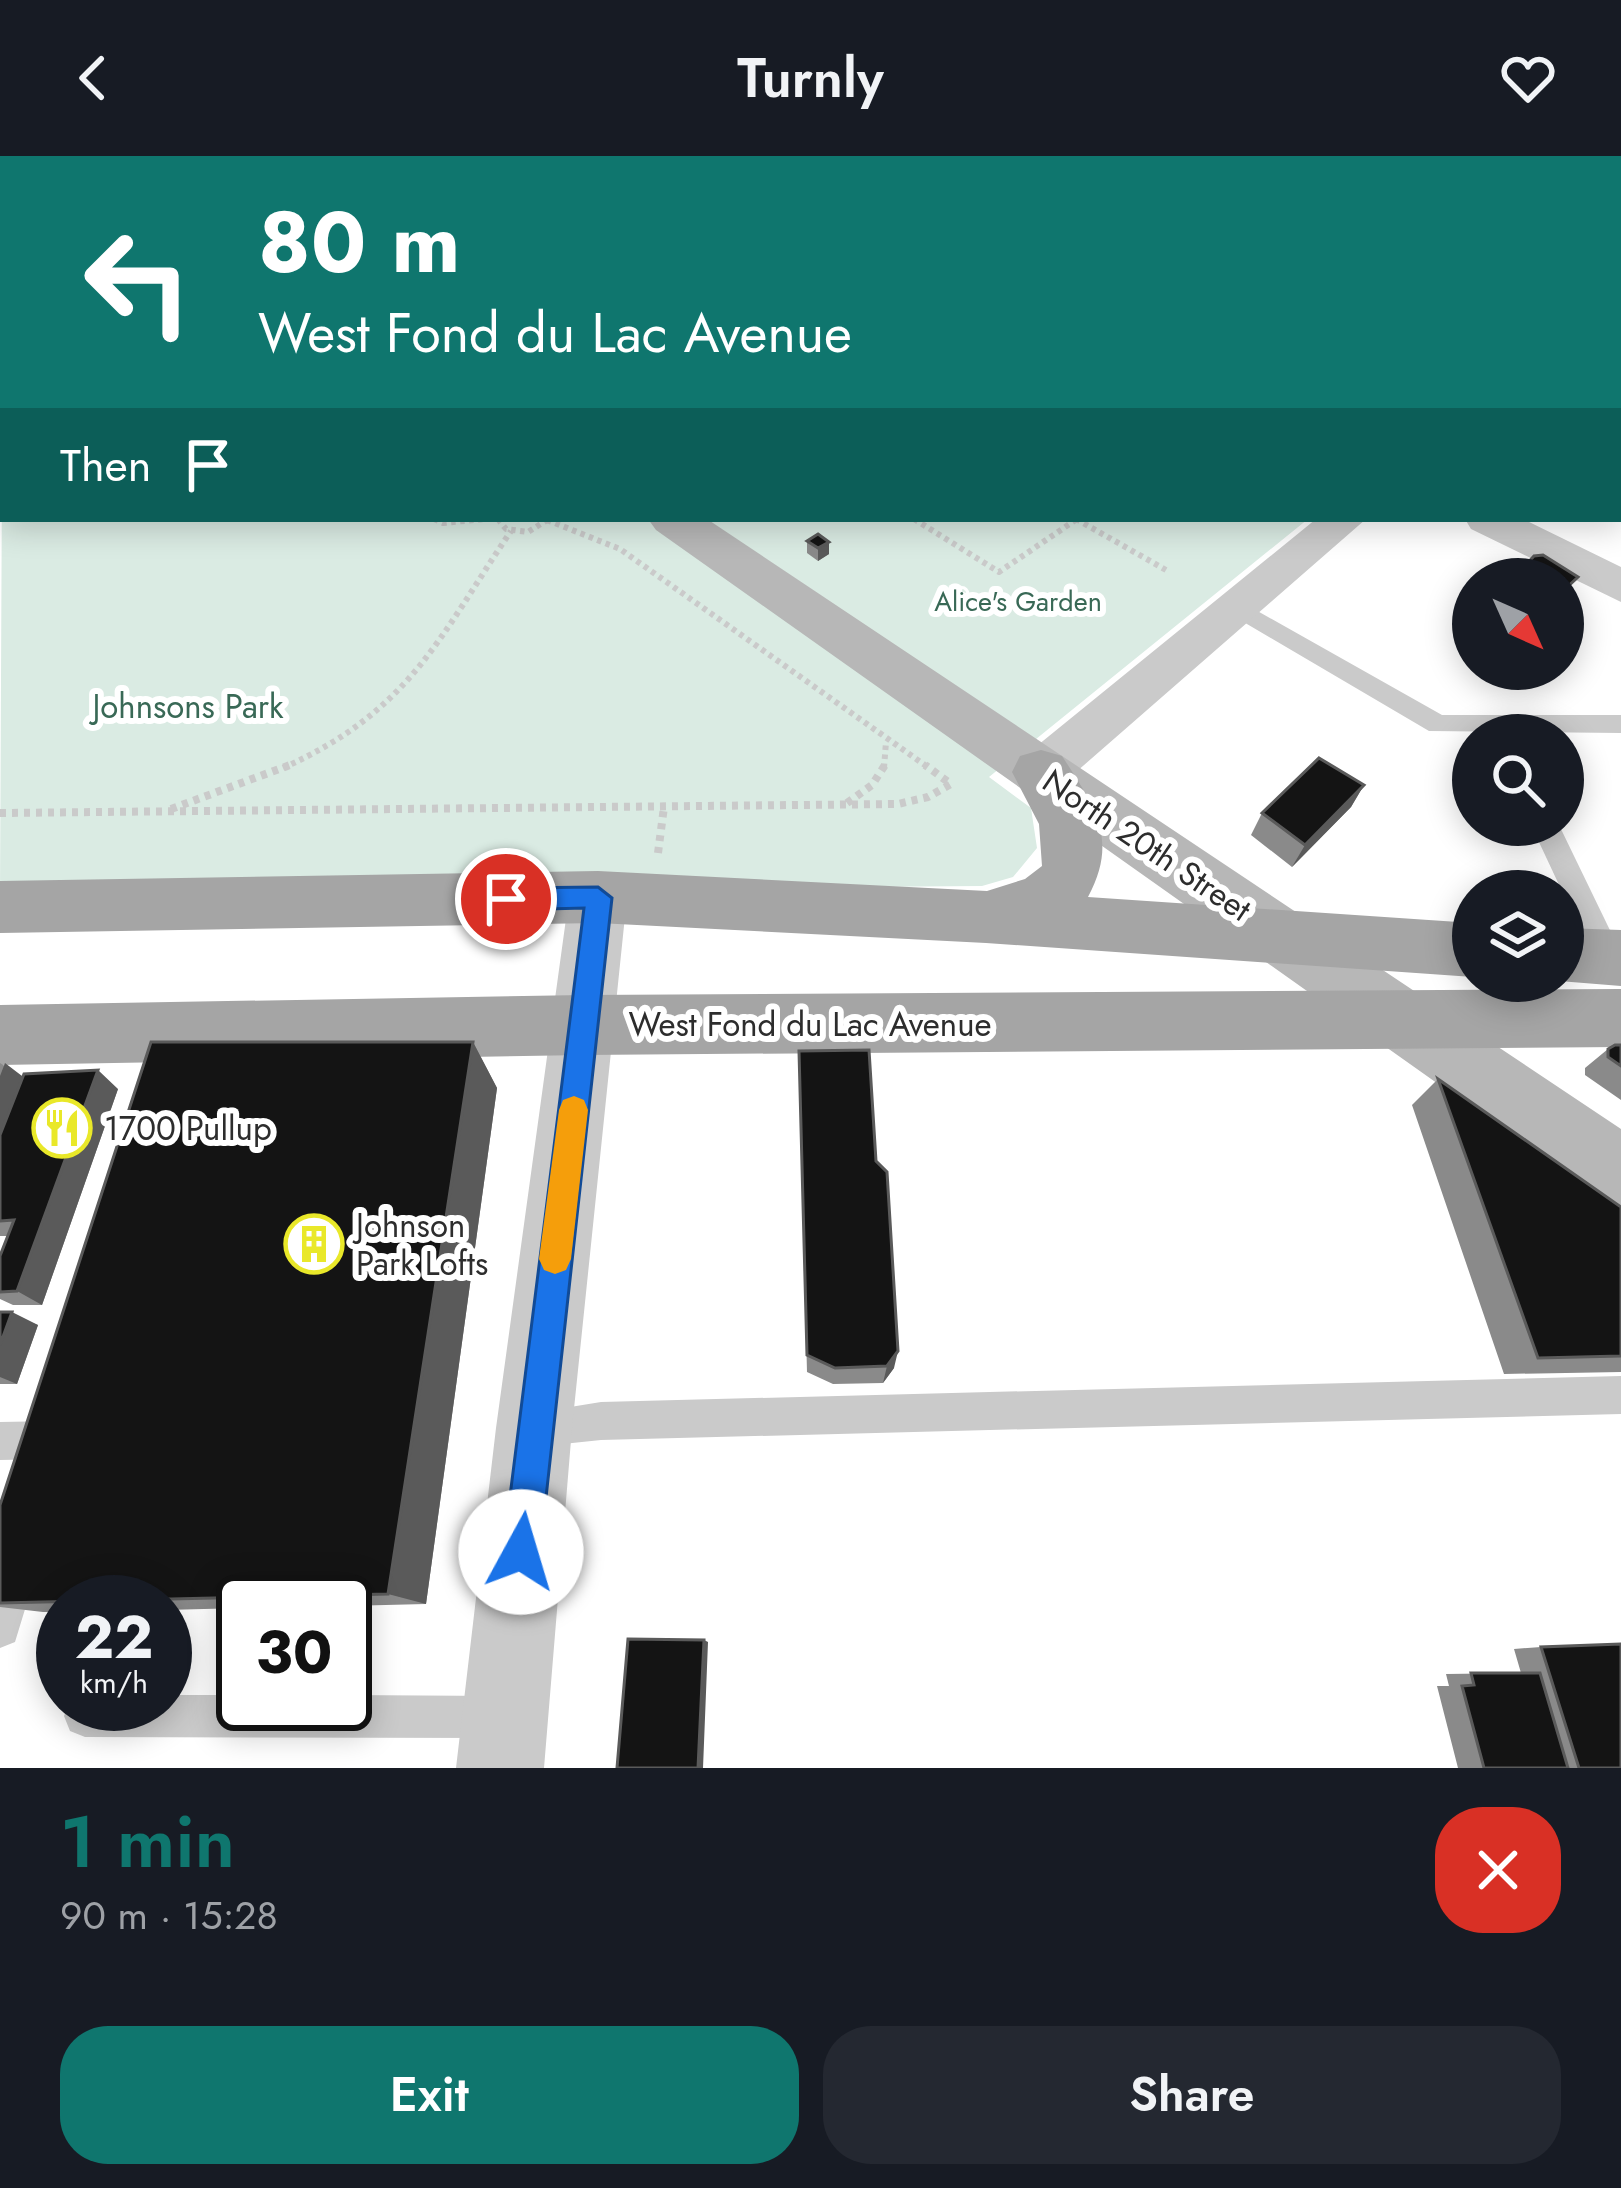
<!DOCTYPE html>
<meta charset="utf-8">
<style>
:root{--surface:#171b24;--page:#242831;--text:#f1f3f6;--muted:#9ea1a6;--accent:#0f766e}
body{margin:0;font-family:Jost,sans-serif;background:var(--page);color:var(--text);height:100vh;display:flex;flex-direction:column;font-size:45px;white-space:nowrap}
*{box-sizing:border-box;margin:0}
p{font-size:39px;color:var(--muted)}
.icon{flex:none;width:66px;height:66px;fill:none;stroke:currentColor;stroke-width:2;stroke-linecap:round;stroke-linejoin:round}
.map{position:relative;height:1612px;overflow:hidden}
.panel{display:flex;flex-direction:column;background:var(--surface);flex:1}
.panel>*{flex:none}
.banner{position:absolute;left:0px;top:0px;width:1623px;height:366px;box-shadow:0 6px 30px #0003;background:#0f766e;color:#fff;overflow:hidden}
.needle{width:78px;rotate:135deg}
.tools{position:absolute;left:1452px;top:402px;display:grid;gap:24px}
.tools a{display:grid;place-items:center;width:132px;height:132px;border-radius:50%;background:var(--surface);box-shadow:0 6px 30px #0003;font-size:60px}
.speed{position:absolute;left:36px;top:1419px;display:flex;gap:24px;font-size:60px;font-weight:700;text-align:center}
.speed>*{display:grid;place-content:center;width:156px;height:156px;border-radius:50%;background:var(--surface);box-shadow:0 6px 30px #0003;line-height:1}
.speed small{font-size:30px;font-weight:400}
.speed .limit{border:6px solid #111;border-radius:18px;background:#fff;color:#111}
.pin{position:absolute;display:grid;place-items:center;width:102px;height:102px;color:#fff;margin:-51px;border:6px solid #fff;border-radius:50%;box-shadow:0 3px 12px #0007}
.me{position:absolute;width:132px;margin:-66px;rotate:6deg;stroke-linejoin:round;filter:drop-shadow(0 0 9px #0008)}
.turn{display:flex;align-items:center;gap:42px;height:252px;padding:0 60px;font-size:54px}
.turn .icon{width:156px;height:156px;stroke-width:2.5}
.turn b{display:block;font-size:84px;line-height:102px}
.then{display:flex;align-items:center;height:114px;padding:0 60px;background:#0003;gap:24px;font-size:45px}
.round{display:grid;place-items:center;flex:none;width:126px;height:126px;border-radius:48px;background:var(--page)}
.head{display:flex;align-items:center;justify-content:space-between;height:204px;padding:0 60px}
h1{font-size:72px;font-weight:600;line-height:90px;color:var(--accent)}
.action{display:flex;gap:24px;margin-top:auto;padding:24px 60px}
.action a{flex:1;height:138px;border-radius:48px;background:var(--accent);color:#fff;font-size:48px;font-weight:600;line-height:138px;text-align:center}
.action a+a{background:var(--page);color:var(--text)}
header{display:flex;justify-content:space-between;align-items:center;height:156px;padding:0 60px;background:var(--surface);font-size:54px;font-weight:600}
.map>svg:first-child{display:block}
</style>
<header><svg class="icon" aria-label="back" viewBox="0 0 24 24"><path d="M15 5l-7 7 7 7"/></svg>Turnly<svg class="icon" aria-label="heart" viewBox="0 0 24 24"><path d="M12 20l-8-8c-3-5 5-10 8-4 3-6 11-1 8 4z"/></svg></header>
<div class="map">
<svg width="1621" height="1612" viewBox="0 0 1621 1612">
<rect width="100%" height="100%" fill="#fff"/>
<path fill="#daebe3" d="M3 99V363H1308L989 621 1031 652 1037 692 1013 721 982 730 0 738Z"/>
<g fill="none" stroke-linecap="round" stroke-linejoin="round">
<path stroke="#cacaca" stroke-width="4.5" stroke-dasharray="3 3" stroke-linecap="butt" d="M645 3 652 0"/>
<path stroke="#cacaca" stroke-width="6" stroke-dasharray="4.5 4.5" stroke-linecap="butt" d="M434 363 443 367 485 363
M498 363 506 373 528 376 547 364
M914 363 999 416 1077 363
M1076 363 1166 414
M547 364 620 393 929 612
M283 612C410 555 438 483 511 375
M884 612 886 586"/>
<path stroke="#cacaca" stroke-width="8" stroke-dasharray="6 6" stroke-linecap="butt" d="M847 647 872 629 885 609
M171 653 290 609
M0 657 898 648 928 641 951 628 925 609
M658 697 664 651"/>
<path fill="#cacaca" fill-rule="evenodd" d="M1238 444 1442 559H1621V577L1429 575 1230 458 1226 452Z
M1531 669H1559L1621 797 1619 810 1608 814 1597 810Z
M1621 1220V1258L601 1284 534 1291 521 1285 515 1272 521 1259 601 1246Z
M55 1265 68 1271 74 1284 68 1297 55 1303 0 1304V1266Z
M17 1394 31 1400 37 1414 15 1486 0 1492V1406L3 1400Z
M165 1539H243V1548H345V1539L499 1540 514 1546 520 1561 514 1576 499 1582 85 1581 70 1575 64 1560 69 1548H165Z"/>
<path fill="#cacaca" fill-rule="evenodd" d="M717 0H753L755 3H719Z
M1307 0H1345L1347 3H1309Z
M1620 125H1621V147H1620Z
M1316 363H1366L1060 630 1041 636 1022 630 1014 616 1022 602Z
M1465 363H1523L1621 411V446L1471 373Z
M598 718 618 724 627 741 572 1272 544 1612H456L496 1272 569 741 578 724Z"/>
<path fill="#b7b7b7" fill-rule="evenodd" d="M129 0H167L169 3H131Z
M648 363H707L1621 973V1050L1595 1039 656 374Z"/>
<path fill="#a5a5a5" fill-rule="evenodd" d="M1041 594 1062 600C1095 651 1119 683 1088 741L1473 767V821L986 787 598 767 0 777V725L598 715 987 735 1025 723 1042 710 1039 668 1012 616 1020 600Z
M1563 772 1621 774V830L1559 825H1563Z
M1621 833V891L584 899 0 909V849L584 839Z"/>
</g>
<path fill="#8a8a8a" d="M257 0H543V3H262Z
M807 385 829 386V398L818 405 807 397Z
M1364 629 1351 651 1292 711 1251 679 1262 657Z
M473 886 497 932 426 1448 345 1450V1446H243V1452L165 1454V1446H63V1456H43L0 1451V1349Z
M1621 889V944L1585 919V912L1608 893Z
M799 895 876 1005 894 1212 883 1227 833 1228 807 1216Z
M0 907 23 921 118 933 42 1149H13L0 1143V1100L8 1080H0Z
M1438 923 1621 1051V1216L1504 1218 1412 949Z
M0 1156 38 1169 17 1228H0Z
M1541 1491 1621 1612H1458L1437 1530H1449L1446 1518 1521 1517 1514 1493Z"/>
<path fill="#5a5a5a" d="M32 0H71L72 2 34 3Z
M482 0H543V3H483Z
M3 69V97L0 98V70Z
M829 386V398L818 405V392Z
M1364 629 1351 651 1292 711 1305 689Z
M473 886 497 932 426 1448 388 1438Z
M5 907 39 933 0 1037V920Z
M98 914 118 933 42 1149 17 1135Z
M12 1156 38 1169 17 1228 0 1221V1189Z
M898 1195 894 1212 883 1227 887 1210Z
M704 1484 708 1486 703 1612H698Z"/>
<path fill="#141414" stroke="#5a5a5a" stroke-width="3" d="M0 0H29L30 1 24 3H3V10L0 11Z
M311 0H487L493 3H316Z
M3 53V69L0 70V54Z
M818 378 829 386 818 392 807 385Z
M1543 399 1578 421 1563 435V423H1513L1534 400Z
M1319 602 1364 629 1305 689 1262 657Z
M151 886H473L388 1438 0 1447V1349Z
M1615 889H1621V910L1608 901V893Z
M869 894 876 1005 887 1016 898 1195 887 1210 835 1212 807 1199 799 895Z
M98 914 17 1135 0 1136V1100L14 1064 0 1065V979L24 918Z
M1438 923 1621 1051V1200L1538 1202Z
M0 1156H12L0 1189Z
M628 1483 704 1484 698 1612H617Z
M1621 1488V1612H1579L1541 1491Z
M1471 1517H1540L1568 1612H1484L1462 1530 1474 1529Z"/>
<path fill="#1a73e8" stroke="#114b97" stroke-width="3" d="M598 731 612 742 540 1396 534 1409 521 1414 509 1409 503 1396 584 752 506 754 493 743 506 732Z"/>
<path fill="#f59e0b" d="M574 940 584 944 588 954 571 1103 566 1114 555 1118 544 1114 539 1103 559 954 563 944Z"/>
<defs>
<g id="restaurant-ring" transform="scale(3)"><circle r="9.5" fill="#fff" stroke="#e9e829" stroke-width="1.5"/><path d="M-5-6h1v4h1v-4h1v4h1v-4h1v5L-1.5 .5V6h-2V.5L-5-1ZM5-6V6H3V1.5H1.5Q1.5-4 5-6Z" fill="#e9e829"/></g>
<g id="building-ring" transform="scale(3)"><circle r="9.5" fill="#fff" stroke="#e9e829" stroke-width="1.5"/><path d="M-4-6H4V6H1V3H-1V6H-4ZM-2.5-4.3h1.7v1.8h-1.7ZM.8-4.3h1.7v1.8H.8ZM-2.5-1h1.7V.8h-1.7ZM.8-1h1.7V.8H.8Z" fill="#e9e829"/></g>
</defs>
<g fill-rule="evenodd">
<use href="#restaurant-ring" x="62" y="972"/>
<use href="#building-ring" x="314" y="1088"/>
</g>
<g text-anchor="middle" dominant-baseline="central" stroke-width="12" stroke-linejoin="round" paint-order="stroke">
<g font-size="27" fill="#396956" stroke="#fff">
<text x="1018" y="445">Alice's Garden</text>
</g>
<g font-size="33" fill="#396956" stroke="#fff">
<text x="188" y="550">Johnsons Park</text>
</g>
<g font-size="33" fill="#2d2d2d" stroke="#fff">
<text transform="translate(1147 689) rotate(34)">North 20th Street</text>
<text x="810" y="868">West Fond du Lac Avenue</text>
</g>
<g font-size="33" fill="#2d2d2d" stroke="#fff" text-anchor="start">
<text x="104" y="972">1700 Pullup</text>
<text x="356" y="1069">Johnson<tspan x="356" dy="38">Park Lofts</tspan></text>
</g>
</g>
</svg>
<div class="tools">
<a><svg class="needle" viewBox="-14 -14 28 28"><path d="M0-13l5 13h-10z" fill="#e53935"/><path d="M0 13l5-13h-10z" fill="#9ea1a6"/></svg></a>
<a><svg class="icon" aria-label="search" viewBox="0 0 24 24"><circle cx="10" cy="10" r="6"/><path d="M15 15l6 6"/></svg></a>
<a><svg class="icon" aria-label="layers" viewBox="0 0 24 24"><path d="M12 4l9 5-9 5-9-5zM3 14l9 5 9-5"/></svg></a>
</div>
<div class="speed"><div>22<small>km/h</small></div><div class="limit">30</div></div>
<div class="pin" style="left:506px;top:743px;background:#d93025"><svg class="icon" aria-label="arrive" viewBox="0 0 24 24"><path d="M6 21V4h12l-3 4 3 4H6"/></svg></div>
<svg class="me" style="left:521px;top:1396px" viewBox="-20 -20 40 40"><circle r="19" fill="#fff"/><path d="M0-13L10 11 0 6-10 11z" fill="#1a73e8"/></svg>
<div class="banner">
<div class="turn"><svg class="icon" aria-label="left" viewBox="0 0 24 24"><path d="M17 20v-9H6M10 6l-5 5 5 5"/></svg><div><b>80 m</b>West Fond du Lac Avenue</div></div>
<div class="then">Then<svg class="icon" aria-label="arrive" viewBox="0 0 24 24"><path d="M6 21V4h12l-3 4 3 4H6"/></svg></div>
</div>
</div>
<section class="panel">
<div class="head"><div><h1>1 min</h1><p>90 m · 15:28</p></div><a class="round" style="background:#d93025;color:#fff"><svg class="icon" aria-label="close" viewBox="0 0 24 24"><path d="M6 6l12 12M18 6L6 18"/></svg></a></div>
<div class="action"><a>Exit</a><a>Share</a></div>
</section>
